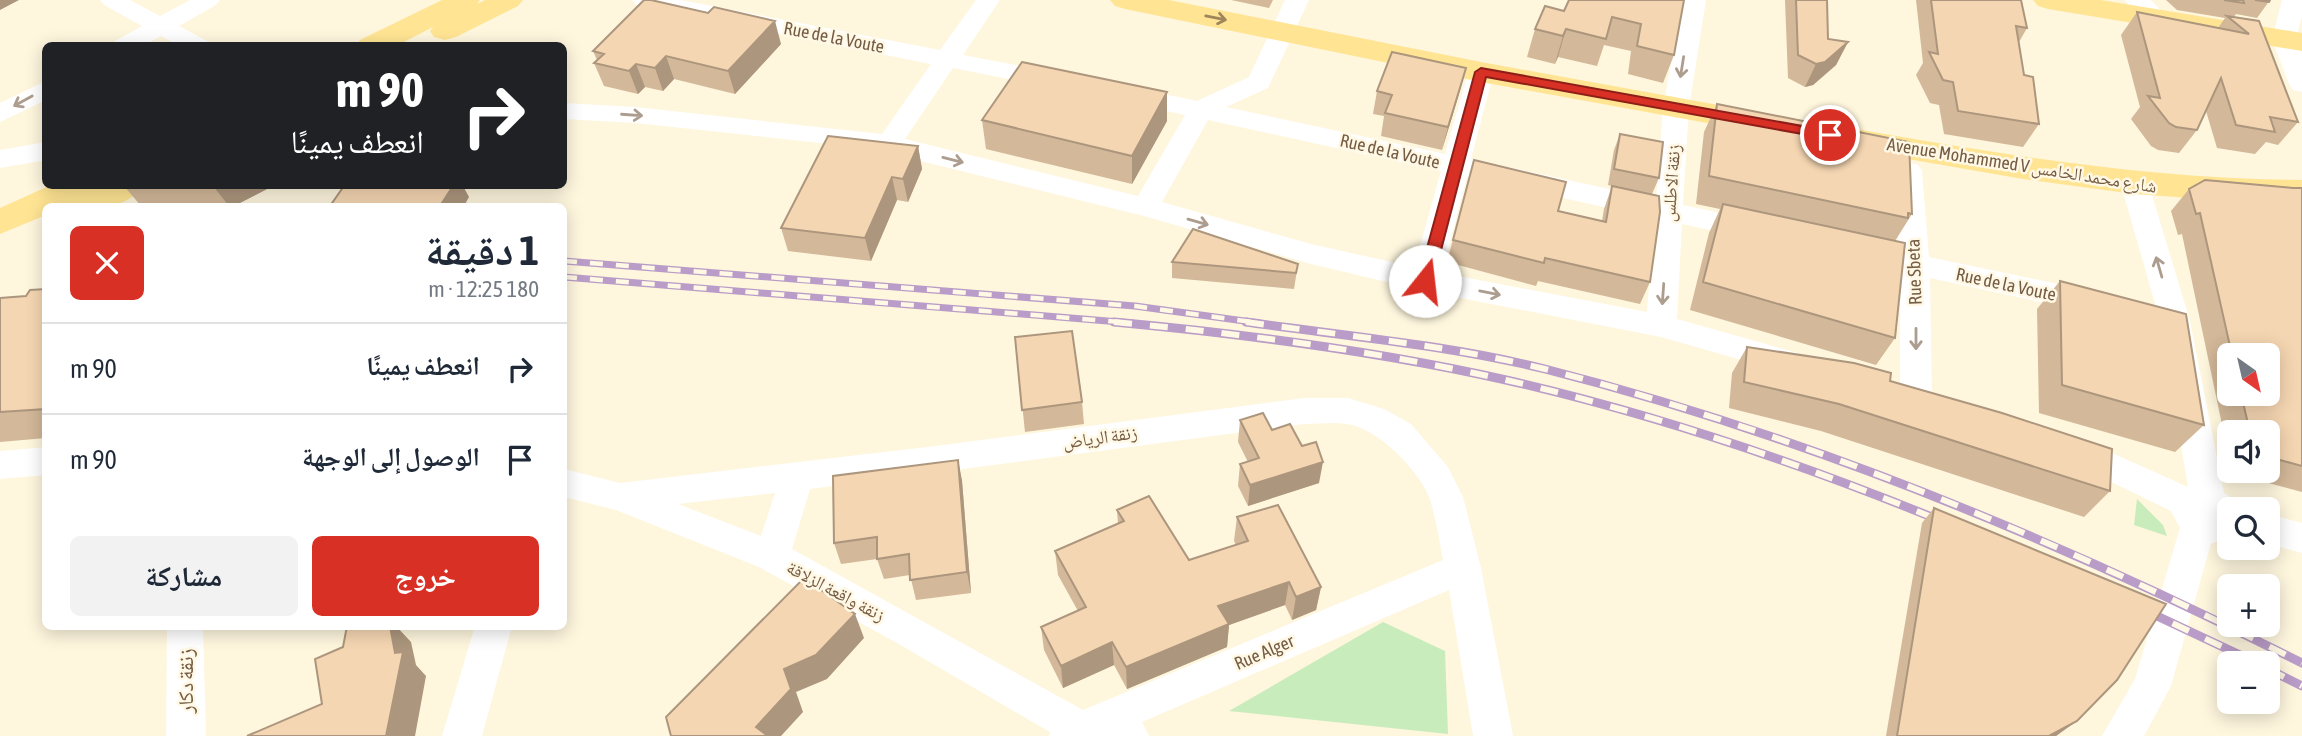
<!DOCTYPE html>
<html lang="ar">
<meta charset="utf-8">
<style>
:root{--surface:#fff;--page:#f2f2f3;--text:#1f2937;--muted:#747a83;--line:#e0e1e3;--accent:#d93025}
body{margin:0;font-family:"Asap Condensed","Noto Naskh Arabic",sans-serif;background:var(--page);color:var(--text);direction:rtl;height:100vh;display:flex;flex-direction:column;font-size:26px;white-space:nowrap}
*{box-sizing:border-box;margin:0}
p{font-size:23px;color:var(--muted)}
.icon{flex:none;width:38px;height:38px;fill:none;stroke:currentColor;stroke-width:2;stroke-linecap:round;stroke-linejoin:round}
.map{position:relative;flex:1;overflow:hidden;direction:ltr}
.drawer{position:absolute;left:42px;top:203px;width:525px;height:427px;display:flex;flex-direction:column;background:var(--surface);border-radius:10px;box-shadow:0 4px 18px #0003;direction:rtl}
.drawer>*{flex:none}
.hud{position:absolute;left:42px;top:42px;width:525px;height:147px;border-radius:10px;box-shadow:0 4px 18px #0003;direction:rtl;background:#202124;color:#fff;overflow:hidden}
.needle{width:46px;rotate:146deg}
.tools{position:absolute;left:2217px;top:343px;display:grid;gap:14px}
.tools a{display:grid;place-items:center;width:63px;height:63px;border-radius:10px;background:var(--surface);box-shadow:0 4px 18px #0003;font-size:35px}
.pin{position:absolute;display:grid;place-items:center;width:60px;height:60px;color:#fff;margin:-30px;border:4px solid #fff;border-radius:50%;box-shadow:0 2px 7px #0007}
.me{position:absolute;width:77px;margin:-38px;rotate:16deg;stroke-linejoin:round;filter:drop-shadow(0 0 5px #0008)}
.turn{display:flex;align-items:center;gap:24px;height:147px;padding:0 28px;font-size:32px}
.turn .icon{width:91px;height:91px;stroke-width:2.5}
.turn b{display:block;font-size:49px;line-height:60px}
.round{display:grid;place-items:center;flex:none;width:74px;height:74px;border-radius:10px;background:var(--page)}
.summary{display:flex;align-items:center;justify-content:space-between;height:119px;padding:0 28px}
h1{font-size:42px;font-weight:700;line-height:52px}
.cta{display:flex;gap:14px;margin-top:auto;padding:14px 28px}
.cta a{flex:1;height:80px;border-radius:10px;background:var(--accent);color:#fff;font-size:28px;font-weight:700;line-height:80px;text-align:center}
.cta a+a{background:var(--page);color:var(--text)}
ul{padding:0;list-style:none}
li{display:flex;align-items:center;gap:21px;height:91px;padding:0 28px;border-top:2px solid var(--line)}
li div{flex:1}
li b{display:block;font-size:26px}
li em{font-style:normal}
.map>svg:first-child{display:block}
</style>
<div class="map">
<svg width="2302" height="736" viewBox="0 0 2302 736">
<rect width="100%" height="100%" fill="#fef6dd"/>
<path fill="#c8ecbb" d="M2137 499 2163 525 2167 536 2134 525Z
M1383 622 1445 651 1448 734 1229 711Z"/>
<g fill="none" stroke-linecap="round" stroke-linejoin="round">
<path fill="#fff" fill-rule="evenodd" d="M100 0H130L160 16 190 0H220L216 5 179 26 207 41 210 46H179L161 36 143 46H112L115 41 142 26 104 5Z
M632 0H681L940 50 976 0H1000L963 55 1067 75 1071 81 1067 87 1058 89 953 68 905 139 1138 196 1185 115 1117 100 1113 94 1117 88 1126 86 1197 101 1249 77 1285 0H1309L1268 88 1226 107 1445 154 1468 72 1472 66 1481 64 1490 66 1494 72 1471 159 1656 199 1663 108 1682 0H1706L1689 108 1683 205 1766 223 1770 230 1766 237 1756 240 1682 224 1677 319 1798 353 1803 361 1798 369 1787 373 1661 337 1425 291 1311 264 1144 216 868 148 635 123 564 119V103L635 107 882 134 931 64 644 7 636 5ZM1208 120 1441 171 1414 267 1311 244 1162 202ZM1467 177 1654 218 1647 312 1442 273Z
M2125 0H2151L2168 18 2165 23C2147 27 2135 14 2125 0Z
M2282 0H2302V16L2296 39 2302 53V92L2293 90 2289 84 2272 39Z
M46 81V100L0 122V103Z
M46 142V160L0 168V150Z
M1908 162 1918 165 1922 171 1929 257 2091 291 2102 294 2106 302 2102 310 2091 313 1930 278 1932 396 1927 405 1916 409 1905 405 1900 396V272L1851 260 1846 253 1851 246 1861 243 1899 251 1894 171 1898 165Z
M2135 176 2145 178 2149 185 2190 321 2224 493 2232 498 2239 509H2230V540L2211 543 2171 686 2144 736H2102L2135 679 2180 528 2171 511 2062 458 2057 449 2062 440 2074 436 2188 487 2160 321 2121 185 2125 178Z
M1304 398H1348L1384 409 1411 424 1448 467 1463 497 1481 568 1513 736H1473L1449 590 1142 722 1149 736H1049L1050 732 897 643 759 567 616 510 564 497V469L620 483 927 447ZM1304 424C1318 424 1333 422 1347 424 1376 427 1419 470 1429 497 1436 517 1439 539 1443 560L1083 710 792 549 810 489ZM775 493 761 536 678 504Z
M46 447V475L0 479V451Z
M2268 514 2302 523V553L2268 544Z
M167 626H203L206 736H166Z
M475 626H512L482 736H442Z"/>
<path fill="#ffe593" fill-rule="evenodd" d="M442 0H480L477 4 485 0H523L518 6 456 37 445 40 434 37 430 31 433 27 396 46H356L360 40Z
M1110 0H1169L1481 62 1762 113 1773 116 1778 123 1773 130 1762 133 1481 82 1125 9 1115 6Z
M2033 0H2101L2302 33V51L2048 9 2038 6Z
M1856 129C2004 155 2151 179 2302 180V202H2246L2134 194 2023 179 1844 148 1840 140 1844 132Z
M49 186H142C124 216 74 206 46 206V215L0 234V208Z"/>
<g stroke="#b99cc7" stroke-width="7">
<path id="rail-far1" d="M564 261 1135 306 1259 323
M564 277 1132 323"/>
</g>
<g stroke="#b99cc7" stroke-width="9">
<path id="rail" d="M1114 322C1246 334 1377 351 1506 380 1656 414 1802 464 1944 522
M1246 322C1346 336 1448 345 1545 369 1808 436 2061 541 2302 663
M2140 608 2257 663
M2268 669 2302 686"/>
</g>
<use href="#rail-far1" stroke="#fff8e5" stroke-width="4.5" stroke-dasharray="13" stroke-linecap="butt"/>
<use href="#rail" stroke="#fff8e5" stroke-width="6" stroke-dasharray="18" stroke-linecap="butt"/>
</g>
<path fill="#d3b899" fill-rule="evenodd" d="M1231 0H1273L1269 8Z
M1684 0 1674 55 1663 83 1628 74 1631 51 1604 45 1597 66 1558 57 1555 64 1527 57 1535 29Z
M1785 0H1827L1828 39 1848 42 1836 65 1813 85 1805 87 1788 78Z
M1916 0H2021L2027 28 2019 42 2024 75 2039 124 2023 147 1944 134 1939 105 1930 103 1916 75 1923 63Z
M2166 0H2270L2257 18 2236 14 2234 17 2259 21 2298 122 2278 145 2266 142 2255 154 2217 148 2206 111 2197 130 2179 153 2158 150 2151 146 2131 119 2140 107 2121 35 2137 12 2218 28 2225 18 2177 10Z
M781 44 735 94 674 79 663 91 645 87 638 94 604 86 594 63 597 60 593 51Z
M1466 68 1460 90 1442 150 1381 136 1384 116 1373 114 1377 91Z
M1167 92V121L1132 184 986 149 982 120Z
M1717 104 1912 214 1895 241V338L1876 365 1690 310 1709 233 1720 209 1696 204 1704 132Z
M1620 134 1659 178 1652 194 1650 282 1640 304 1538 281 1536 286 1447 262 1474 160 1558 211 1602 221 1604 209 1612 186 1608 185 1614 150Z
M918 146 922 169 908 202 897 200 871 261 788 251 781 228Z
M124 186H273L234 206H141Z
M2293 188H2302V492L2257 480 2245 471H2268V432H2230V459L2229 458 2182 234 2178 235 2171 211 2189 189ZM2230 355H2268V394H2230Z
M1172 262 1298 264 1294 289 1172 278Z
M2060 281 2204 425 2175 452 2039 413 2037 309Z
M46 289V438L0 442V298L26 296Z
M1015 337 1082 402 1084 424 1025 432Z
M1747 347 1890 381 2110 491 2084 517 1821 431 1729 408 1732 373Z
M1240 420 1272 430 1302 446 1319 483 1248 506 1238 486 1240 464 1248 462 1238 442Z
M958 460 962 481 971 593 916 600 910 575 884 579 877 559 841 564 834 543Z
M1934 508 2060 733 2056 736H1886L1922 523Z
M1117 510 1189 560 1236 545 1234 541 1237 517 1321 587 1316 610 1292 620 1285 605 1229 625 1227 647 1127 689 1114 665 1063 688 1044 650 1041 627 1078 611 1058 575 1055 551 1118 524Z"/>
<path fill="#ac967d" d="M0 0H19L0 10Z
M775 21 781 44 735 94 728 71Z
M1566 29 1558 57 1555 64 1563 36Z
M1848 42 1836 65 1813 85 1805 87 1816 64Z
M666 56 674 79 663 91 655 68Z
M636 64 645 87 638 94 629 71Z
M1466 68 1460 90 1442 150 1448 127Z
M1167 92V121L1132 184V156Z
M918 146 922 169 908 202 903 179Z
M892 177 897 200 871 261 865 238Z
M213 186H273L234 206H229Z
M453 186H463L469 197 464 206H440Z
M958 460 962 481 971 593 967 572Z
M1323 462 1319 483 1248 506 1250 485Z
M1289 582 1285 605 1229 625 1227 647 1127 689 1126 667 1218 606Z
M1321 587 1316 610 1292 620 1296 597Z
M855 614 864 638 827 679 796 692 803 712 781 736H761L756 727 784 669Z
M390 626H396L411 642 416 665 426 676 415 736H386L395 653Z
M1112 642 1114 665 1063 688 1061 666Z
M2077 721 2056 736H2049Z"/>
<path fill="#f5d6b2" stroke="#ac967d" stroke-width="2" d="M644 0H651L708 13 714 7 775 21 728 71 666 56 655 68 636 64 629 71 594 63 604 54 593 51Z
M1569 0H1684L1674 55 1637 46 1641 24 1612 17 1606 39 1566 29 1563 36 1535 29 1545 6 1564 11Z
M1796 0H1827L1828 39 1848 42 1825 62 1816 64 1798 55Z
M1931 0H2021L2027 28 2016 26 2024 75 2033 77 2039 124 1958 111 1953 82 1943 80 1929 52 1938 54Z
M2224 0H2243L2244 3Z
M2255 0H2270L2269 2Z
M2137 12 2249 34 2227 16 2259 21 2298 122 2270 117 2275 132 2236 125 2221 78 2197 130 2176 127 2169 123 2148 96 2160 98Z
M1392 52 1466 68 1448 127 1385 113 1392 95 1377 91Z
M1022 62 1167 92 1132 156 982 120Z
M1717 104 1909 142 1912 214 1908 213V218L1709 176Z
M1620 134 1663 142 1659 178 1614 169Z
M828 136 918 146 903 179 892 177 865 238 781 228Z
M1474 160 1566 182 1558 211 1606 222 1612 186 1659 196 1660 212 1650 282 1545 258 1544 263 1453 240Z
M2205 180 2293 188H2302V466L2280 460 2268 451V432H2250L2241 394H2268V355H2232L2200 213 2196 214 2189 189Z
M344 186H453L440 206H330Z
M1723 204 1905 243 1895 338 1703 282Z
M1193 229 1298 264 1296 273 1172 262Z
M2060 281 2186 314 2204 425 2062 385Z
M46 289V409L0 412V298L26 296 30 290Z
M1072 331 1082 402 1022 410 1015 337Z
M1747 347 1854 363 1891 373 1890 381 2002 413 2112 449 2110 491 1839 404 1744 382Z
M1263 413 1272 430 1290 424 1302 446 1316 442 1323 462 1250 485 1240 464 1259 458 1240 420Z
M958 460 967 572 910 580 909 554 877 559V537L834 543 833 476Z
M1149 496 1189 560 1248 541 1237 517 1278 505 1321 587 1296 597 1289 582 1218 606 1229 624 1126 667 1112 642 1061 666 1041 627 1086 607 1055 551 1124 521 1117 510Z
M1934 508 2166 604 2117 680 2077 721 2049 736H1897Z
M804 578 855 614 816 655 784 669 791 689 756 727 768 736H671L666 717Z
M347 626H390L395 653 403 652 386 736H247L322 704 315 659 343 647Z"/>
<defs><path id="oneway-shaft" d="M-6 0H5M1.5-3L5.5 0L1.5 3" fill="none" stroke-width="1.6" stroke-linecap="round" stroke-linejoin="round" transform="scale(1.75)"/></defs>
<use stroke="#9e855c" href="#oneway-shaft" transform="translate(1216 18) rotate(11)"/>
<g stroke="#ac9d8f">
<use href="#oneway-shaft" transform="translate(1682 67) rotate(99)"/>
<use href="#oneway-shaft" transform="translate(23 101) rotate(151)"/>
<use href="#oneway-shaft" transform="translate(632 115) rotate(4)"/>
<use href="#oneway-shaft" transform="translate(953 160) rotate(14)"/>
<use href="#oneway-shaft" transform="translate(1198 222) rotate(16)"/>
<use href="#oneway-shaft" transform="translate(2159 267) rotate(-106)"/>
<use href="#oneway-shaft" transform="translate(1490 293) rotate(11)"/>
<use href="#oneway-shaft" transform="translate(1663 294) rotate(94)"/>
<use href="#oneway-shaft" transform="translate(1916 339) rotate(90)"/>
</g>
<path fill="#d93025" stroke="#8d1f18" stroke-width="2" d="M1481 68 1830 131 1837 135 1830 139 1486 77 1433 281 1425 286 1418 281 1475 72Z"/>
<g text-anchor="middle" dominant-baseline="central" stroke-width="5" stroke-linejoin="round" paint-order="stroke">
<g font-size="18" fill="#755c44" stroke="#fff8e5">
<text transform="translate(834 37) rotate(11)">Rue de la Voute</text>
<text transform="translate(1390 151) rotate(13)">Rue de la Voute</text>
<text transform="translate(2022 165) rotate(9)">Avenue Mohammed V شارع محمد الخامس</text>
<text transform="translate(1671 183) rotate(-86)">زنقة الاطلس</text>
<text transform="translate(1914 272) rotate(-92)">Rue Sbeta</text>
<text transform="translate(2006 284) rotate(12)">Rue de la Voute</text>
<text transform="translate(1100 437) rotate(-8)">زنقة الرياض</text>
<text transform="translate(836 591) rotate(28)">زنقة واقعة الزلاقة</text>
<text transform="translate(1264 652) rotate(-23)">Rue Alger</text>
</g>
<g font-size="21" fill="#755c44" stroke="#fff8e5">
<text transform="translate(185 681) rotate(-90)">زنقة دكار</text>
</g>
</g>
</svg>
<div class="tools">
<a><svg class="needle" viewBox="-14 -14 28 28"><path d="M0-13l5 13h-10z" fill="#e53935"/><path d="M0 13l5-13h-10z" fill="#747a83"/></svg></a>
<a><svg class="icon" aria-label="sound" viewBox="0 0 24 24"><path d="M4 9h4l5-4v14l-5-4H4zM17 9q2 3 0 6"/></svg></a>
<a><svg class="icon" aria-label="search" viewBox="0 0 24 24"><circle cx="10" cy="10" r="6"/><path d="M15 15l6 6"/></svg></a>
<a>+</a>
<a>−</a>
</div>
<div class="pin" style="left:1830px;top:135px;background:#d93025"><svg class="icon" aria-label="arrive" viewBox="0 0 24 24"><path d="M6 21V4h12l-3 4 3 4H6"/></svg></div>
<svg class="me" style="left:1425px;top:281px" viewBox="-20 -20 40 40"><circle r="19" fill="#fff"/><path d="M0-13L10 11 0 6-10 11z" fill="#d93025"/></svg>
<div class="hud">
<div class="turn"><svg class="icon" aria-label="right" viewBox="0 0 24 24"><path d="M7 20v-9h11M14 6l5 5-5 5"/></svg><div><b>90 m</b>انعطف يمينًا</div></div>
</div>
<section class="drawer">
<div class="summary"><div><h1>1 دقيقة</h1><p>180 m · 12:25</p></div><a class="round" style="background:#d93025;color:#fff"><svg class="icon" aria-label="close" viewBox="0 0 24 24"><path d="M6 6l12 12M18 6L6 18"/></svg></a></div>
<ul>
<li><svg class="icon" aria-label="right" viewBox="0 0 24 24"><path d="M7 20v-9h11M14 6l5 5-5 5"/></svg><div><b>انعطف يمينًا</b></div><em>90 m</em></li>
<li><svg class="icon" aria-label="arrive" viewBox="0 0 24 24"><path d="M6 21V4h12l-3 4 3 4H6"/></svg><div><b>الوصول إلى الوجهة</b></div><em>90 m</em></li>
</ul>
<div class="cta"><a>خروج</a><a>مشاركة</a></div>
</section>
</div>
